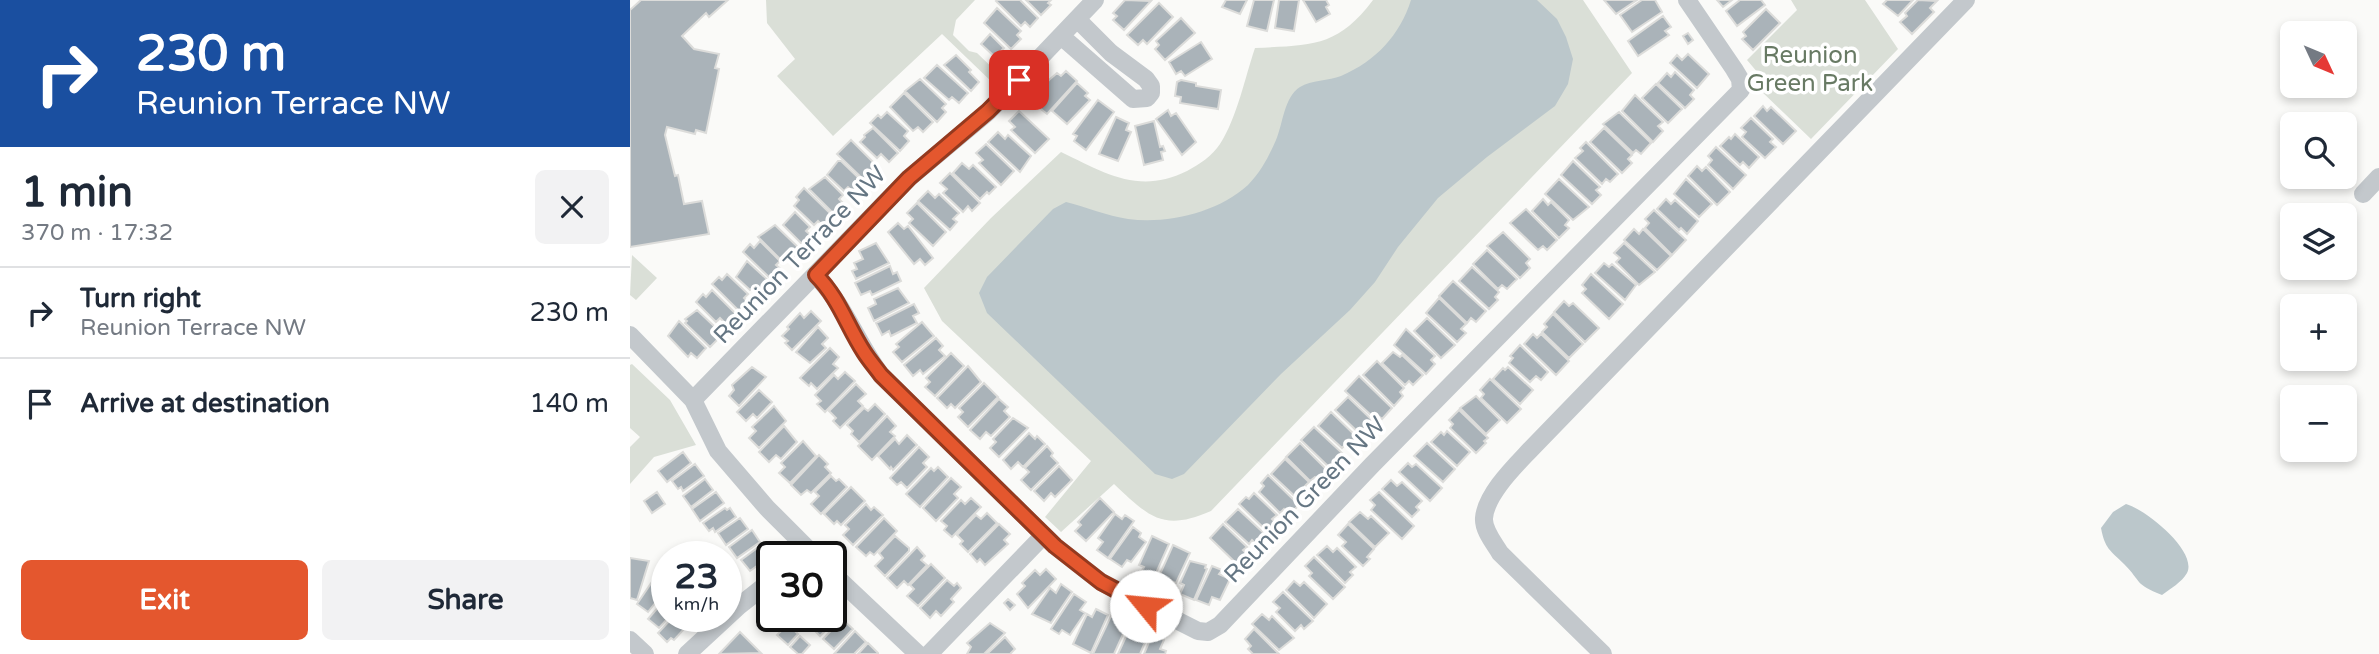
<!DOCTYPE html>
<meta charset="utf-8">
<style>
:root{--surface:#fff;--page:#f2f2f3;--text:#1f2937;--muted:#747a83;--line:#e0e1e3;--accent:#e4572e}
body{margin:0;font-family:"Varela Round",sans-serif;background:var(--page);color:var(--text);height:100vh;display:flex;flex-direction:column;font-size:26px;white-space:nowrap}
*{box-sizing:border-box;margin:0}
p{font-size:23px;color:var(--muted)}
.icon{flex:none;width:38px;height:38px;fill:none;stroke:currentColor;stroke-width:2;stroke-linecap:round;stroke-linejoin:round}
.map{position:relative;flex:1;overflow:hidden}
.details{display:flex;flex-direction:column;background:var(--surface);width:630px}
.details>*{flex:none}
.hud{background:#1a4fa0;color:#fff;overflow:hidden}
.needle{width:46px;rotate:134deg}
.fabs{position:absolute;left:1650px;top:21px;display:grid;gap:14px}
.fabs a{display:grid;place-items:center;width:77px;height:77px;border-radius:10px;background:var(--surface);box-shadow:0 4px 10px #0003;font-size:35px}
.speed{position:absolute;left:21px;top:541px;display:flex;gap:14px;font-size:35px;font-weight:700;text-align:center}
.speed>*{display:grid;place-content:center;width:91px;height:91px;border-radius:50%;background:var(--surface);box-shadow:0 4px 10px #0003;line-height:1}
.speed small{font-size:18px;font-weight:400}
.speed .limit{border:4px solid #111;border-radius:10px;background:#fff;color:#111}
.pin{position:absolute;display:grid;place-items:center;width:60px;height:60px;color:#fff;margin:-30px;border-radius:14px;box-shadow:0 4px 10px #0006}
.me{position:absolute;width:77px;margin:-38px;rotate:298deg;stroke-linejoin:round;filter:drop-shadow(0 0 5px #0008)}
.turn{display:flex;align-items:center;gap:24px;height:147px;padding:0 21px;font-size:32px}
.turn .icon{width:91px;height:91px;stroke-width:2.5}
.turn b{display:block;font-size:49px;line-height:60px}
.round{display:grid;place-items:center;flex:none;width:74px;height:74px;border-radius:10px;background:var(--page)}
.head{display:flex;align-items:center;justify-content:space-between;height:119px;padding:0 21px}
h1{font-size:42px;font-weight:800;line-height:52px}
.button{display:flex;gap:14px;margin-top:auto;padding:14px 21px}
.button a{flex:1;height:80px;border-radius:10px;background:var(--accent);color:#fff;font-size:28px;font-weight:800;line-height:80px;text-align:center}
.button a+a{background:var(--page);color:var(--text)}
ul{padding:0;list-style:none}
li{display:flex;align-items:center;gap:21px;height:91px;padding:0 21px;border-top:2px solid var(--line)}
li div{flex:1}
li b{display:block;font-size:26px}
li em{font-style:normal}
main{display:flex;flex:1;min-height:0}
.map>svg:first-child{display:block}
</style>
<main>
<section class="details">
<div class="hud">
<div class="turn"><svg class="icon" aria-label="right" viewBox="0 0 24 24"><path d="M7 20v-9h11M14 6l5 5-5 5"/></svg><div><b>230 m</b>Reunion Terrace NW</div></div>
</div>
<div class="head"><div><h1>1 min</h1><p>370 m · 17:32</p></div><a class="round"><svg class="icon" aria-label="close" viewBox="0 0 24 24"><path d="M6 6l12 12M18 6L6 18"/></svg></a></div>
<ul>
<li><svg class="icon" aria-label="right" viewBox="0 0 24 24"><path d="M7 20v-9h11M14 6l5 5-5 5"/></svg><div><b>Turn right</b><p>Reunion Terrace NW</p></div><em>230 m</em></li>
<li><svg class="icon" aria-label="arrive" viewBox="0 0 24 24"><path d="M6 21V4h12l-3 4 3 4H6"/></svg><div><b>Arrive at destination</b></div><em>140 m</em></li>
</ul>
<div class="button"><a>Exit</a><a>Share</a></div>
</section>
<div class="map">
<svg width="1749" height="654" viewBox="0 0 1749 654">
<rect width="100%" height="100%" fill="#fafaf8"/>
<path fill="#dadfd7" d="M136 0H345L326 20 323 35 339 51 347 53 372 77 365 85 312 34 203 136 147 76 165 59 137 23Z
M743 0H953L1002 73 581 511C533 532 519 517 484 484L431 532 415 517 461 461 312 321 294 288 361 218 431 152C475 173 509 195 557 171 570 164 582 156 590 144 607 118 615 77 625 48 681 45 707 48 743 0Z
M1161 0H1235L1268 49 1181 139 1129 89 1128 73 1117 60 1167 10Z
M2 255 27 278 6 300 0 295Z
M2 364 40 400 66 445 24 457 0 484V447L10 437 0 428V365Z"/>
<path fill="#bbc7cb" d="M781 0H907L927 19 936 37 943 59 938 84 925 106 857 157 808 198 768 247 745 282 720 310 651 374 554 474 542 479 525 474 357 313 349 293 357 277 423 209 436 202C456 207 477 216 498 219 538 224 587 213 618 185 631 172 639 156 646 140 653 124 654 97 670 87 681 80 699 81 711 76 746 61 770 35 781 0Z
M1496 504C1515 509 1568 551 1557 573 1552 582 1540 589 1532 595 1504 584 1512 582 1494 564 1480 550 1475 549 1471 528L1483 512Z"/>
<path fill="#aab3b9" stroke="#dcdcda" stroke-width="2" d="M11 0H98L79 17 76 13 52 36 64 49 89 54 85 68 89 69 76 133 66 130 65 134 37 127 35 135 45 176 48 175 54 204 72 201 79 234 0 247V10Z
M367 0H390L408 18 400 27 395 22 391 26 366 1Z
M396 0H421L418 3 421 5 411 15Z
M495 0 521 1 494 30 483 20 487 16 483 13Z
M596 0H617L610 14 592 7Z
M624 0H644L637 31 617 26Z
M649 0H669L664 31 645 28Z
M673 0H696L699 5 696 7 700 14 686 22Z
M974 0H1007L986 14Z
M1012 0H1025L1032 12 1002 32 990 15Z
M1087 0H1102L1093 7Z
M1110 0H1131L1135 5 1107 26 1096 11Z
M1257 0H1283L1268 16 1253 4Z
M1288 0 1307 1 1300 8 1304 12 1282 34 1270 22 1277 16 1275 13Z
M529 3 543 17 517 44 513 40 508 45 497 35Z
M367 8 391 31 387 35 391 39 381 49 354 23Z
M1136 9 1150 23 1123 50 1112 39 1116 36 1113 32Z
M1033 16 1041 27 1035 31 1039 35 1008 56 998 41Z
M551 18 565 33 535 60 525 49 529 45 526 41Z
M1058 33 1063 40 1058 44 1053 36Z
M360 34 374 48 365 57 351 44Z
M571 42 582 59 555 76 551 71 546 74 539 62Z
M1058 54 1079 74 1067 88 1040 63 1047 55 1052 60Z
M326 55 341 70 339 72 349 82 341 91 314 65Z
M307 65 338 93 329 103 322 97 319 100 294 78Z
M436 71 447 81 417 114 401 101 419 80 427 73 431 76Z
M1045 72 1064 90 1060 95 1064 99 1055 108 1028 83 1037 73 1041 77Z
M290 79 316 104 312 108 316 112 307 122 275 91Z
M551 80 566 83V86L591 90 588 109 550 103 551 97 545 96 547 82Z
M447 83 458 93 455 96 460 100 437 124 422 111Z
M1026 84 1052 109 1038 123 1012 98Z
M274 93 303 122 293 132 288 127 283 131 260 107Z
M1005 95 1033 122 1028 126 1033 131 1023 142 992 111Z
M468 100 484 112 456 150 444 141 447 136 443 134Z
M1133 106 1137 111 1141 107 1166 131 1153 144 1124 116Z
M538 110 541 116 546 113 566 142 552 155 526 119Z
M389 111 419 139 405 153 381 130 385 127 379 121Z
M257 112 278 131 274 136 279 141 270 151 240 123 248 115 251 118Z
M989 112 1021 143 1011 154 1006 150 1003 153 973 124Z
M486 117 499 123 496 130 501 132 488 161 469 154Z
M1121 118 1143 139 1140 142 1146 147 1135 158 1112 137 1116 132 1111 128Z
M524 121 530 147 533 146 535 151 531 152 533 160 514 165 505 126Z
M243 128 268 153 259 162 251 154 247 158 230 142 235 137 234 135Z
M974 128 1002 155 998 159 1002 163 992 173 960 142Z
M368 132 375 139 378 135 401 156 390 172 358 142Z
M1105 134 1129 157 1119 168 1113 162 1110 165 1090 146 1099 137 1101 139Z
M221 140 245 164 242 167 247 172 237 183 207 154Z
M956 142 988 174 980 182 976 179 972 184 945 158 953 151 950 148Z
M356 144 384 171 371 185 349 163 353 160 346 153Z
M1086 147 1116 175 1103 189 1078 165 1082 160 1078 156Z
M208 161H211L236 185 227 195 218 187 214 191 197 175Z
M943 161 970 187 966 190 971 195 962 204 931 175Z
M332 163 339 169 343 165 366 187 359 194 357 192 350 199 323 173Z
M1067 166 1072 171 1076 167 1100 192 1087 205 1058 176Z
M320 173 350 203 342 211 338 206 333 212 313 193 317 189 310 183Z
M195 177 213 195 209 199 216 206 206 216 179 189Z
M929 179 959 207 943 220 915 194Z
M1056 179 1082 204 1069 217 1044 194Z
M174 188 204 217 194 227 188 221 184 225 164 206 169 200 166 197Z
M298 191 305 198 309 194 329 213 323 219 327 222 320 230 288 201Z
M913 199 918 205 921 202 939 220 935 225 939 228 929 238 902 211Z
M1036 199 1041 204 1045 200 1068 221 1057 234 1051 228 1049 230 1027 209Z
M287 203 316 232 303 246 279 223 283 219 277 213Z
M896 209 927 240 917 250 913 246 908 250 880 223Z
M1024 210 1056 240 1042 255 1015 228 1019 223 1015 219Z
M165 212 180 227 176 231 184 238 175 247 153 225Z
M268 223 274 229 278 226 303 258 295 265 290 259 284 264 258 232Z
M145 225 172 251 163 260 156 253 150 259 128 237Z
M1004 229 1009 234 1013 229 1041 256 1027 270 994 240Z
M873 232 900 259 896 263 900 268 890 278 857 246Z
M130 241 150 261 146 265 153 271 143 281 113 252 120 244 124 248Z
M246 243 259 263 226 279 222 271 227 269 224 263 233 259 229 251Z
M994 243 1025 272 1009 285 986 262 990 258 984 253Z
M857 250 887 279 877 289 872 285 868 289 843 264Z
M117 261 141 283 132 294 124 287 120 290 106 277Z
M974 263 979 267 982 264 1006 285 995 300 965 273Z
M260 266 263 274 267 272 271 281 242 295 240 291 231 295 225 283Z
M842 267 869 292 865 297 868 300 859 309 829 281Z
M97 274 118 294 114 298 121 305 112 314 82 284 89 277 92 280Z
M961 274 993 304 979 319 952 293 956 289 952 285Z
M823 281 856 311 846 322 841 318 837 323 809 296Z
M268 288 279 303 244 321 238 308 246 304 244 299Z
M82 290 109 317 99 327 90 318 86 322 66 302 73 294 76 297Z
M809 298 836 324 831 329 836 333 827 342 796 313Z
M934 301 939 306 943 303 969 328 955 342 924 312Z
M284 304 289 313 283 316 287 323 261 336 259 331 252 335 246 323Z
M67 310 85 327 82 330 89 338 80 347 55 323 57 321 55 319Z
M181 311 191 321 162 350 155 343 158 341 152 336 159 329 157 327 170 313 174 318Z
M923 314 953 344 939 358 912 332 917 327 914 324Z
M797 318 825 345 811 358 784 331Z
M49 321 76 348 67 358 61 353 58 357 38 336Z
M292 322 304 336 272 362 263 352 269 347 266 344Z
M188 327 198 338 192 344 196 348 180 363 166 352Z
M776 329 805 356 801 360 805 364 796 374 764 345Z
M903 334 907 338 911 334 939 361 926 375 894 344Z
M306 338 313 346 309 350 315 356 293 374 290 370 283 376 274 365Z
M890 345 918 372 911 380 906 376 900 382 879 363 883 358 880 356Z
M200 348 209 357 203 364 208 368 187 389 181 383 179 386 170 378Z
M763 352 770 357 772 355 793 375 783 385 779 381 775 385 752 363Z
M321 353 334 366 305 396 295 387 300 382 296 378Z
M747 361 774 388 770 392 773 396 764 406 733 375Z
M338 366 351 382 325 408 321 404 317 408 307 398Z
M122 367 136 377 109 406 99 396 104 390 102 385Z
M878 367 903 390 890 404 863 379 873 368 875 370Z
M215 372 225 381 195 412 187 404 191 401 185 395 204 375 208 379Z
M729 376 762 408 752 419 746 414 743 417 715 391Z
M860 379 891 409 877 423 851 398 854 394 850 390Z
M354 383 368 397 338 427 328 417 333 412 329 408Z
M226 384 236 394 228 401 233 406 210 428 203 421 206 418 199 411Z
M129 390 142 402 127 418 123 414 116 421 107 412Z
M846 396 870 420 856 434 830 408Z
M718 397 743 421 739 425 741 428 733 437 705 410Z
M369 399 378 407 374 411 380 417 361 436 356 432 350 439 340 430Z
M245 404 255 414 229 442 221 434 223 431 217 425 234 408 238 411Z
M144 406 156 421 129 448 119 438 126 431 122 427Z
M829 410 858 438 854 441 856 443 846 453 820 428 823 424 819 420Z
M701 412 731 441 722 450 716 444 712 448 688 426Z
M257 416 266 426 260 432 265 436 242 460 228 446Z
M383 418 398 428 369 457 360 448 366 442 363 439Z
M154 426 167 442 151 459 146 455 139 462 129 452Z
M684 427 712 453 708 458 711 461 702 470 671 440Z
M817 431 840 452 827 466 801 442 811 432 814 435Z
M399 433 405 439 407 436 415 444 393 467 388 462 381 469 373 460Z
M277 435 287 445 263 470 261 467 260 469 248 456 265 439 269 444Z
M173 441 186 456 160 483 149 473 155 467 151 463Z
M670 443 700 473 690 482 685 477 680 481 656 457Z
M797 443 825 469 813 482 784 456Z
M417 446 423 453 421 456 428 463 401 490 391 480 399 472 395 468Z
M289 447 299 457 293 463 297 467 277 488 271 482 267 485 260 478Z
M53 452 61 463 37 482 28 471Z
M189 455 198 464 195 467 201 473 181 493 177 490 171 495 161 485Z
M655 459 679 482 675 486 681 492 671 502 641 474Z
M778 463 782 467 786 464 812 488 800 501 769 472Z
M65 464 74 476 53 491 51 487 48 489 42 481Z
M429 466 442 480 425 497 421 493 414 501 404 491Z
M308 467 318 477 290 507 276 494 301 468 304 471Z
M638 475 669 505 659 515 654 509 650 513 629 492 634 486 631 483Z
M201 476 206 481 209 479 217 487 191 514 181 504 189 496 185 492Z
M321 478 331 487 324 494 328 498 306 521 293 508Z
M75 479 83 490 61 507 53 496Z
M761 480 767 486 772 482 792 501 786 507 789 510 782 517 752 489Z
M221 487 235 501 211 525 207 521 204 524 194 514Z
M27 492 35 504 22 513 14 501Z
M86 492 94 503 70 521 62 509Z
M749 492 784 526 772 539 741 510 745 505 740 500Z
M624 493 647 515 642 519 649 526 641 535 609 504 616 497 619 499Z
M341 498 351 507 322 537 314 530 317 526 311 521 331 500 335 504Z
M470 498 484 512 456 541 445 531 451 525 448 522Z
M236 504 241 510 244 507 253 515 223 545 213 535 219 529 215 525Z
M95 508 97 510 100 508 106 517 85 532 83 528 79 531 73 523Z
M608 509 638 537 629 547 622 540 619 544 595 522Z
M730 512 738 519 741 516 759 533 745 547 719 522Z
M357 513 367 523 338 552 330 544 333 541 327 535 346 515 351 519Z
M485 514 492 519 495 515 504 521 478 558 467 550 473 542 468 538Z
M110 518 118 529 96 545 88 533Z
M254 518 267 531 244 555 240 552 236 556 226 547Z
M369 524 380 534 374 540 378 544 355 565 350 559 347 562 340 554Z
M593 524 617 547 613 550 619 556 609 566 580 538Z
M718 524 744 549 737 557 740 559 733 566 712 546 716 542 708 535Z
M503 527 511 533 509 537 516 542 501 562 497 560 492 567 480 559Z
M122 530 130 542 107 558 99 547Z
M265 536 279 548V551L255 576 245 566 253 558 249 553Z
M522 536 539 544 522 582 509 576 514 567 509 565Z
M134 543 143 554 120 571 111 560Z
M543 545 560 553 546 583 541 581 538 588 526 583Z
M697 546 703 552 707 548 726 567 720 572 723 575 715 583 687 555Z
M287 547 295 556 291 560 297 565 278 585 274 581 267 588 257 578Z
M684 557 715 587 703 599 679 576 682 573 675 566Z
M0 558 19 561 7 600 0 598Z
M560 561 576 565 575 568 577 569 564 600 550 594 554 585 550 583Z
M301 564 315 578 288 606 277 596 284 589 280 585Z
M582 566 592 570 589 574 600 579 590 600 582 597 579 605 566 600Z
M416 569 426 579 398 608 387 594 395 586 392 583 405 570 410 575Z
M28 573 37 579V588L18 612 7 604Z
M317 580 324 586 327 583 331 588 321 599 324 602 311 616 306 611 300 618 290 608Z
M664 581 670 586 674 582 697 604 684 618 656 590Z
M431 584 442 592 421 623 402 614 420 588 426 593Z
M653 592 683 621 674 629 671 625 665 631 646 612 650 608 643 602Z
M444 594 456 602 450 610 455 613 440 635 432 630 429 634 421 629Z
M37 597V616H40L29 628 18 619Z
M378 599 385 605 380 610 374 603Z
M201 607 210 616 190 636 181 627 191 616H201Z
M466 609 478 615 461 653 443 644 457 614 462 617Z
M632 614 639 620 642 616 664 638 649 650 622 624Z
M44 616H66L44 640 41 638 37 642 28 633Z
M171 616H185L176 625 169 618Z
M481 616 494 622 490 631 494 632 484 654H463Z
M212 619 223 629 204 649 193 639Z
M360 623 375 633 354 654H337L341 647 337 643Z
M158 624 168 634 158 645 147 635Z
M506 628 519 633 510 654H488L498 632 503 635Z
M624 629 649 654H623L618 649 621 646 615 639Z
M225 631 236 642 224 654H204Z
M110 632 131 653 89 654Z
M522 635 534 640 530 649 536 651 535 654H514Z
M170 636 180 645 172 654H168L160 647Z
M375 637 385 649 380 654H357Z
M238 643 248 653V654H228Z"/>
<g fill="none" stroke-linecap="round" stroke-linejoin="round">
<path stroke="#c3c8cc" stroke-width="18" d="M431 36 503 99 517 98 521 93V86L516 79 481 53 447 19
M1733 194 1749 177
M186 276C214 304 227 343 251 375L425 546 471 582 568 631 578 632 590 625 742 465 1111 90 1110 79 1104 69 1057 0
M0 335 63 400 88 451 137 508 185 556
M63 400 279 178 358 112 465 0
M201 572 288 654
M0 640 15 654
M57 654 109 606 142 580
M299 654 414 535
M973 654 870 553C864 543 853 530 854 518 856 494 885 466 900 450L1336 0"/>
</g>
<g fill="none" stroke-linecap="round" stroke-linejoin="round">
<g stroke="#94391e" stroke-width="18">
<path id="route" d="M389 80 358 111 279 178 186 275C209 298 217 326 234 352 239 360 246 368 251 375L425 546 471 582 516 606"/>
</g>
<use href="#route" stroke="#e4572e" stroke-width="12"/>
</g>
<g text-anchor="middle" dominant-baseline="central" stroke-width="7" stroke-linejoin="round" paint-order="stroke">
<g font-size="24" fill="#687a64" stroke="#fff">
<text x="1180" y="55">Reunion<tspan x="1180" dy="28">Green Park</tspan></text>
</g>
<g font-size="24" fill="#657683" stroke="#fff">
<text transform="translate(170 255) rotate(-46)">Reunion Terrace NW</text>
<text transform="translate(675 500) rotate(-46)">Reunion Green NW</text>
</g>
</g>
</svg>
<div class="fabs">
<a><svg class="needle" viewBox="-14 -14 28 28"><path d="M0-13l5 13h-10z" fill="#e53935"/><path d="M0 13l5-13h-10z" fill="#747a83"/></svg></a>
<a><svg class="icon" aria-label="search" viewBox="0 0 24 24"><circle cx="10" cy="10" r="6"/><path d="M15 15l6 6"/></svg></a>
<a><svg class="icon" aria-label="layers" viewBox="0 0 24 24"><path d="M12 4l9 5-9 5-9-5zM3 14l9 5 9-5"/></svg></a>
<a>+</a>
<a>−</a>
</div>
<div class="speed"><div>23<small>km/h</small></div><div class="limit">30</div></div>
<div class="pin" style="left:389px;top:80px;background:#d93025"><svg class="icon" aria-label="arrive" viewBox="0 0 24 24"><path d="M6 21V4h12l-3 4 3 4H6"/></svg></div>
<svg class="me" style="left:516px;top:606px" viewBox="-20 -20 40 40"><circle r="19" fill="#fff"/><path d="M0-13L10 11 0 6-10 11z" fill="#e4572e"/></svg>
</div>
</main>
